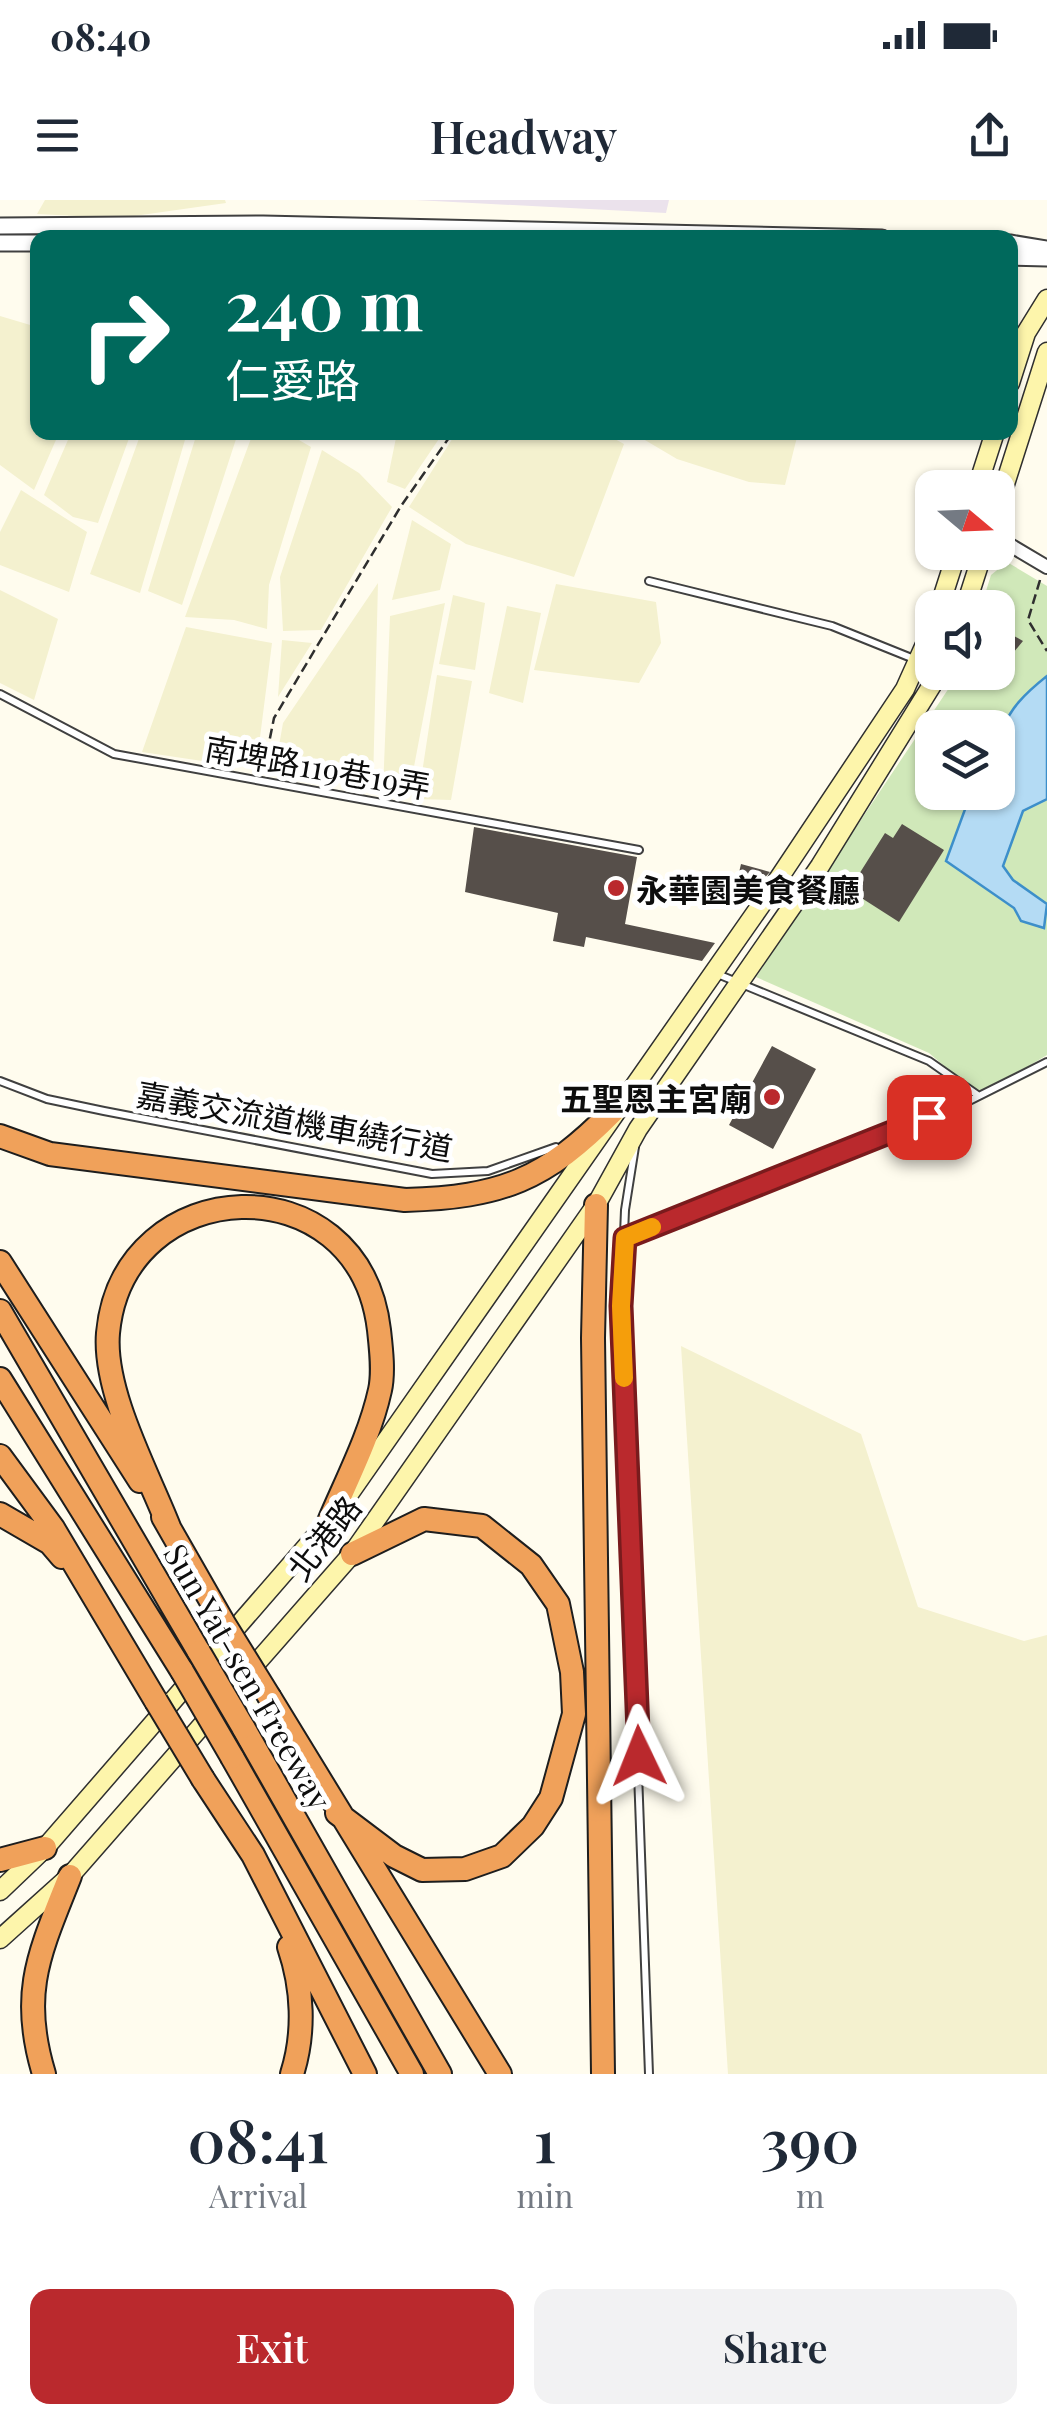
<!DOCTYPE html>
<meta charset="utf-8">
<style>
:root{--surface:#fff;--page:#f2f2f3;--text:#1f2937;--muted:#747a83;--accent:#ba292d}
body{margin:0;font-family:"Playfair Display","Noto Sans TC",serif;background:var(--page);color:var(--text);height:100vh;display:flex;flex-direction:column;font-size:38px;white-space:nowrap}
*{box-sizing:border-box;margin:0}
p{font-size:32px;color:var(--muted)}
.icon{flex:none;width:55px;height:55px;fill:none;stroke:currentColor;stroke-width:2;stroke-linecap:round;stroke-linejoin:round}
.map{position:relative;height:1874px;overflow:hidden}
.drawer{display:flex;flex-direction:column;background:var(--surface);flex:1}
.drawer>*{flex:none}
.banner{position:absolute;left:30px;top:30px;width:988px;height:210px;border-radius:20px;box-shadow:0 2px 8px #0004;background:#00695c;color:#fff;overflow:hidden}
.needle{width:65px;rotate:109deg}
.buttons{position:absolute;left:915px;top:270px;display:grid;gap:20px}
.buttons a{display:grid;place-items:center;width:100px;height:100px;border-radius:20px;background:var(--surface);box-shadow:0 2px 8px #0004;font-size:50px}
.pin{position:absolute;display:grid;place-items:center;width:85px;height:85px;color:#fff;margin:-42px;border-radius:20px;box-shadow:0 5px 15px #0006}
.me{position:absolute;width:110px;margin:-55px;rotate:358deg;stroke-linejoin:round;filter:drop-shadow(0 0 8px #0008)}
.turn{display:flex;align-items:center;gap:35px;height:210px;padding:0 30px;font-size:45px}
.turn .icon{width:130px;height:130px;stroke-width:2.5}
.turn b{display:block;font-size:70px;line-height:85px}
.eta{display:flex;justify-content:space-evenly;align-items:center;height:170px;text-align:center}
.eta b{font-size:60px;font-weight:600;line-height:70px}
.button{display:flex;gap:20px;margin-top:auto;padding:20px 30px}
.button a{flex:1;height:115px;border-radius:20px;background:var(--accent);color:#fff;font-size:40px;font-weight:600;line-height:115px;text-align:center}
.button a+a{background:var(--page);color:var(--text)}
.status{display:flex;justify-content:space-between;align-items:center;height:70px;padding:0 50px;background:var(--surface);direction:ltr}
.status svg{height:28px;fill:currentColor}
header{display:flex;justify-content:space-between;align-items:center;height:130px;padding:0 30px;background:var(--surface);font-size:45px;font-weight:600}
.map>svg:first-child{display:block}
</style>
<div class="status"><b>08:40</b><svg viewBox="0 0 49 12"><path d="M0 12V9h3v3zM5 12V6h3v6zM10 12V3h3v9zM15 12V0h3v12zM26 1h20v11H26zM47 4h2v5h-2z"/></svg></div>
<header><svg class="icon" aria-label="menu" viewBox="0 0 24 24"><path d="M4 6h16M4 12h16M4 18h16"/></svg>Headway<svg class="icon" aria-label="share" viewBox="0 0 24 24"><path d="M12 15V3M7 8l5-5 5 5M5 13v7h14v-7"/></svg></header>
<div class="map">
<svg width="1047" height="1874" viewBox="0 0 1047 1874">
<rect width="100%" height="100%" fill="#fffcee"/>
<path fill="#ebe2ec" d="M415 0H669L666 13Z"/>
<path fill="#f4f1cf" d="M45 0H225L226 3 127 17H96L37 14Z
M0 116 37 127 38 232 59 233 34 290 0 265Z
M71 233H131L98 323 73 317 44 295Z
M141 233H187L140 393 90 374Z
M197 233H238L182 405 148 391Z
M253 233H287L311 247 269 385 267 429 234 420 185 417Z
M397 233H443L405 289 387 282Z
M456 233H604L624 244 574 377 466 344 409 307Z
M633 233H798L785 285 749 282 677 259Z
M322 250 359 273 392 307 321 430 283 431 280 377Z
M21 290 87 332 69 392 0 365V332Z
M412 320 451 344 440 390 392 400Z
M378 383 373 584 274 574 283 523Z
M556 384 656 402 661 443 639 483 534 470Z
M0 390 58 419 34 500 0 483Z
M453 395 485 403 475 470 439 464Z
M445 403 409 593 383 590 390 416Z
M507 406 541 413 523 503 489 493Z
M186 427 272 443 256 569 142 552Z
M282 440 312 443 278 497Z
M437 475 472 481 451 600 418 599Z
M681 1146 861 1234 918 1407 1024 1441 1047 1435V1874H728Z"/>
<path fill="#d0e8b9" fill-rule="evenodd" d="M1007 362 1047 386V855L979 896 929 853 756 777 959 473 998 472V408L981 407 991 375ZM932 528H998V592H932Z"/>
<path fill="#b4dbf4" stroke="#3d8fca" stroke-width="2.5" d="M1047 476V599L1023 611 1003 666 1013 680 1047 704 1044 728 1021 721 1014 708 946 661 971 593 998 592C998 532 998 515 1047 476Z"/>
<path fill="#564f4a" d="M1009 433 1023 441 998 471V444Z
M902 624 944 650 899 722 849 690 885 633 893 638Z
M474 627 637 657 625 724 715 743 702 761 586 737 584 747 553 741 558 713 465 692Z
M741 664 770 672 760 683 749 680 747 684 737 681Z
M772 846 816 869 773 949 729 925Z"/>
<g fill="none" stroke-linecap="round" stroke-linejoin="round">
<g stroke="#404040" stroke-width="10">
<path id="service" d="M649 381 832 426 914 459
M0 494 114 554 639 650
M715 773 929 861 979 896
M0 881 47 899 104 911 432 974 488 971 556 947
M635 947 625 1010 621 1107 649 1874
M625 1038 963 904 1047 862"/>
</g>
<g stroke="#404040" stroke-width="16">
<path id="minor" d="M998 338 1047 367"/>
</g>
<g stroke="#404040" stroke-width="19">
<path id="tertiary" d="M0 26 263 24 882 38
M0 43H38
M1010 43 1047 49
M1010 57 1047 58"/>
</g>
<g stroke="#2f2f2f" stroke-width="21">
<path id="secondary" d="M1010 183 1026 133 1047 99
M977 288 995 232
M998 306 1047 152
M939 408 957 352
M965 408 983 352
M349 1294 761 705 905 489 932 429
M0 1691 45 1648 334 1315
M0 1739 70 1676 352 1354 596 1005 638 929 820 666 940 472"/>
</g>
<g stroke="#1e1e1e" stroke-width="26">
<path id="motorway" d="M0 936 50 954 405 1000C502 997 545 980 613 911
M596 1005 593 1138 603 1874
M0 1062 140 1281
M0 1111 199 1452
M0 1179 182 1471
M0 1256 53 1328 156 1501
M0 1314 50 1343 62 1357
M163 1317 223 1422
M169 1327C148 1273 103 1192 108 1133 123 971 359 960 379 1130 381 1148 384 1172 380 1190 370 1236 346 1281 328 1324
M270 1498 500 1874
M243 1527 440 1874
M232 1557 412 1874
M203 1579 253 1655 365 1874
M337 1613 394 1656 422 1670 465 1669 502 1656 533 1626 551 1598 574 1514 572 1472 558 1404 531 1365 482 1326 424 1319 352 1354
M0 1660 45 1648
M289 1747C303 1788 305 1833 292 1874
M44 1874C19 1792 40 1752 70 1676"/>
</g>
<path stroke="#2f2f2f" stroke-width="2.5" stroke-dasharray="10 5" stroke-linecap="butt" d="M1040 380 1028 420 1047 451
M264 568 274 518 401 306 453 232"/>
<use href="#service" stroke="#fff" stroke-width="6"/>
<use href="#minor" stroke="#fff" stroke-width="12"/>
<use href="#tertiary" stroke="#fff" stroke-width="15"/>
<use href="#secondary" stroke="#fdf5ab" stroke-width="18"/>
<use href="#motorway" stroke="#f0a15a" stroke-width="22"/>
<g stroke="#1e1e1e" stroke-width="26" stroke-linecap="butt">
<path id="motorway-bridge" d="M223 1422 270 1498
M199 1452 243 1527
M182 1471 232 1557
M156 1501 203 1579"/>
</g>
<use href="#motorway-bridge" stroke="#f0a15a" stroke-width="22"/>
</g>
<g fill="none" stroke-linecap="round" stroke-linejoin="round">
<g stroke="#791b1d" stroke-width="25">
<path id="route" d="M639 1556 621 1106 625 1038 929 917"/>
</g>
<use href="#route" stroke="#ba292d" stroke-width="18"/>
<path stroke="#f59e0b" stroke-width="18" d="M624 1178 621 1106 625 1038 652 1027"/>
</g>
<g fill="#ba292d" stroke="#fff" stroke-width="4">
<circle cx="616" cy="688" r="10"/>
<circle cx="772" cy="897" r="10"/>
</g>
<g text-anchor="middle" dominant-baseline="central" stroke-width="10" stroke-linejoin="round" paint-order="stroke">
<g font-size="32" fill="#0d0d0d" stroke="#fff">
<text transform="translate(318 566) rotate(10)">南埤路119巷19弄</text>
<text transform="translate(295 920) rotate(10)">嘉義交流道機車繞行道</text>
<text transform="translate(323 1337) rotate(-52)">北港路</text>
<text transform="translate(249 1476) rotate(60)">Sun Yat-sen Freeway</text>
</g>
<g font-size="32" font-weight="bold" fill="#0d0d0d" stroke="#fff" text-anchor="start">
<text x="636" y="688">永華園美食餐廳</text>
<text x="752" y="897" text-anchor="end">五聖恩主宮廟</text>
</g>
</g>
</svg>
<div class="buttons">
<a><svg class="needle" viewBox="-14 -14 28 28"><path d="M0-13l5 13h-10z" fill="#e53935"/><path d="M0 13l5-13h-10z" fill="#747a83"/></svg></a>
<a><svg class="icon" aria-label="sound" viewBox="0 0 24 24"><path d="M4 9h4l5-4v14l-5-4H4zM17 9q2 3 0 6"/></svg></a>
<a><svg class="icon" aria-label="layers" viewBox="0 0 24 24"><path d="M12 4l9 5-9 5-9-5zM3 14l9 5 9-5"/></svg></a>
</div>
<div class="pin" style="left:929px;top:917px;background:#d93025"><svg class="icon" aria-label="arrive" viewBox="0 0 24 24"><path d="M6 21V4h12l-3 4 3 4H6"/></svg></div>
<svg class="me" style="left:639px;top:1556px" viewBox="-20 -20 40 40"><path d="M0-17L14 15 0 8-14 15z" fill="#ba292d" stroke="#fff" stroke-width="4"/></svg>
<div class="banner">
<div class="turn"><svg class="icon" aria-label="right" viewBox="0 0 24 24"><path d="M7 20v-9h11M14 6l5 5-5 5"/></svg><div><b>240 m</b>仁愛路</div></div>
</div>
</div>
<section class="drawer">
<div class="eta">
<div><b>08:41</b><p>Arrival</p></div>
<div><b>1</b><p>min</p></div>
<div><b>390</b><p>m</p></div>
</div>
<div class="button"><a>Exit</a><a>Share</a></div>
</section>
